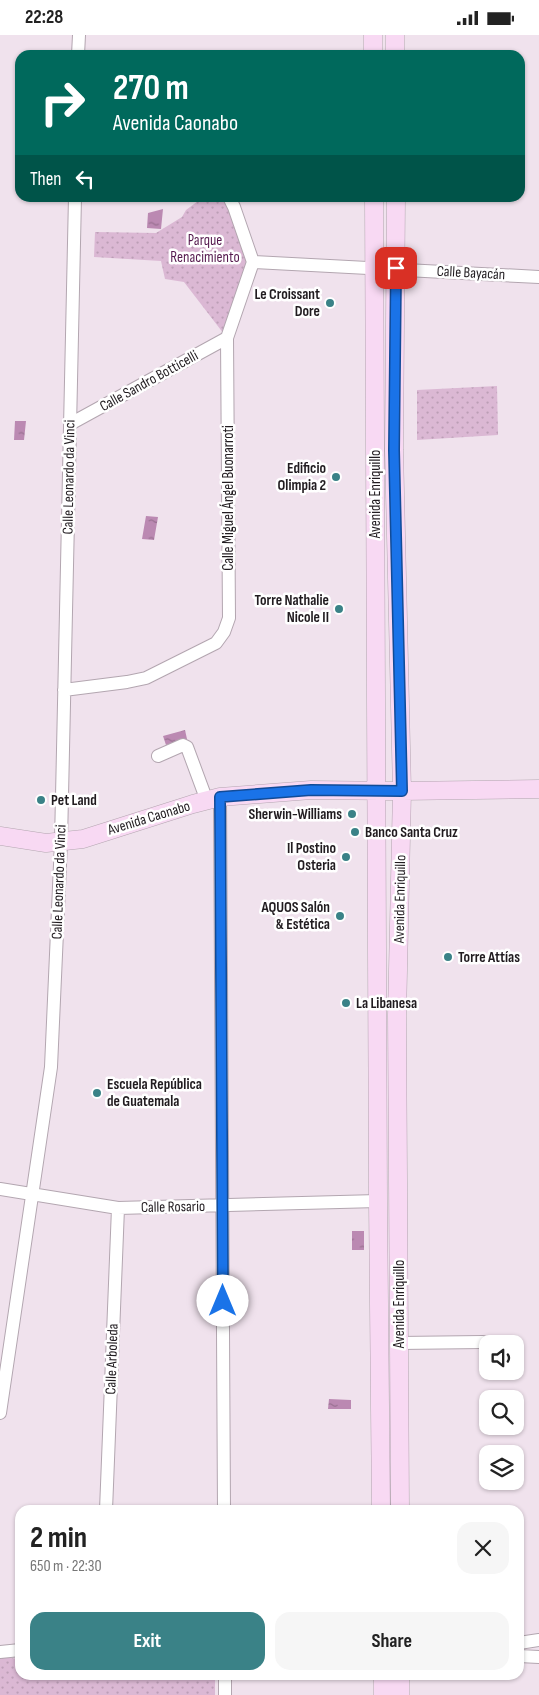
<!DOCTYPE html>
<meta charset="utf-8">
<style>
:root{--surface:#fff;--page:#f6f6f6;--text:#222;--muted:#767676;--accent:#3a8287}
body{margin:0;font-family:"Sofia Sans Condensed",sans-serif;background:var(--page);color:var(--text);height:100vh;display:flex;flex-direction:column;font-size:19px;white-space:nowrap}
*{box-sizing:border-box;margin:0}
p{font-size:16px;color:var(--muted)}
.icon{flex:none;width:28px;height:28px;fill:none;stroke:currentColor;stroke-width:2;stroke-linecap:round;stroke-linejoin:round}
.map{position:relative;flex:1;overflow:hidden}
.panel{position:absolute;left:15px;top:1470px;width:509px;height:175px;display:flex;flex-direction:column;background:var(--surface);border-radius:15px;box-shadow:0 1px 4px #0004}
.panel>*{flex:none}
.banner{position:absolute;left:15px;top:15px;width:510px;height:152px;border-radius:15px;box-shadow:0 1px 4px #0004;background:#00695c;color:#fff;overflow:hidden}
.tools{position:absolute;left:479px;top:1300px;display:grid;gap:10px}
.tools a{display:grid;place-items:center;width:45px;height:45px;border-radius:10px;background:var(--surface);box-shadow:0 1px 4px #0004;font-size:25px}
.pin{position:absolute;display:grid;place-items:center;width:42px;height:42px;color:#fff;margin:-21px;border-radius:10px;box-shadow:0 2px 8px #0006}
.me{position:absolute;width:55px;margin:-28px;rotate:0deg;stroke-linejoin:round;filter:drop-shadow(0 0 4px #0008)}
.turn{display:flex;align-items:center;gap:18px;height:105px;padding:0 15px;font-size:22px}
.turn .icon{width:65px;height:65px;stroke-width:2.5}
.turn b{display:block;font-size:35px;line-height:42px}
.then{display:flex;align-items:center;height:48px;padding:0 15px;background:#0003;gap:10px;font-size:19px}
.round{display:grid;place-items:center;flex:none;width:52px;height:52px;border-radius:15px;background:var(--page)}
.overview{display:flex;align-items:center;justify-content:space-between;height:85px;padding:0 15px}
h1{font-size:30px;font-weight:700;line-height:38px}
.primary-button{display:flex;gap:10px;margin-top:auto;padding:10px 15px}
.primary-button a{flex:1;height:58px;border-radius:15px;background:var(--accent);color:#fff;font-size:20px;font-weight:700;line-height:58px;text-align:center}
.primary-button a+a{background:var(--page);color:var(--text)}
.status{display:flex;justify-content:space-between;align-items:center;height:35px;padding:0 25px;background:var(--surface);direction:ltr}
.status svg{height:14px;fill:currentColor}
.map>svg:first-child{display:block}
</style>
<div class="status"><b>22:28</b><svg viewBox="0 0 49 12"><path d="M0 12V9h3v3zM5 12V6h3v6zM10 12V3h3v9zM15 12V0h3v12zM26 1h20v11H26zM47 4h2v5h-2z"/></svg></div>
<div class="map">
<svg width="539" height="1660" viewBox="0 0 539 1660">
<defs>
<pattern id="grass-dots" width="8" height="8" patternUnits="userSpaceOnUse" patternTransform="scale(1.25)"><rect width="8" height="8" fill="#dbb8d4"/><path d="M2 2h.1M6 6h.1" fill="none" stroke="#bc9eb6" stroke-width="1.8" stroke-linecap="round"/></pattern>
<pattern id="water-ripples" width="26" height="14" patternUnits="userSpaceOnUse" patternTransform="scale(1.25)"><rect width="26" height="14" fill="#bb89b2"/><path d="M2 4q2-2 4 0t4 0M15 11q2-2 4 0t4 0" fill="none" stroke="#986f90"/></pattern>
</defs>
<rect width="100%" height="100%" fill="#f0e2ed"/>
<path fill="url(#grass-dots)" d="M227 162 253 227 227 303 184 247 165 244 161 226 94 222 95 197 156 198 182 182 186 175 202 163Z
M497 351 498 400 417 405V355Z
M0 1622 20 1624V1640H215V1660H0Z"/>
<path fill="url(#water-ripples)" d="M163 174 161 194 147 193 148 178Z
M15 386H26L24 405H14Z
M146 481 158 482 154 505 142 504Z
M185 695 187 704 166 710 163 701Z
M352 1196H364V1215H352Z
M329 1364 351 1365V1374H328Z"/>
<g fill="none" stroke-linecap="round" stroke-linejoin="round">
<g stroke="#b3a6b0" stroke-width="14">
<path id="street" d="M78 20 79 0
M253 227 539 242
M70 389 227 303
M64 655 127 647 146 643 216 608 224 597 229 583 227 303 253 227 234 172 229 162
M158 721 183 710 187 712 207 766
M220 762 224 1475
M0 1154 118 1173 378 1166
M399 1308 483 1307
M0 1378 51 1032 61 807 75 162
M106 1475 118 1173
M519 1608 539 1605
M0 1617 20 1615
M519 1621 539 1622
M225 1640V1660"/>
</g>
<g stroke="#b3a6b0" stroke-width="19">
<path id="secondary" d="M373 0V20
M395 0V20
M374 162 378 1166 381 1475
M396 162 394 415 402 756 397 980 400 1475
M0 801 46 808 83 804 193 769 220 762 311 755 402 756 539 754
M383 1640V1660
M400 1640V1660"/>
</g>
<use href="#street" stroke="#fff" stroke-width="12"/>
<use href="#secondary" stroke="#f8d9f3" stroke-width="18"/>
</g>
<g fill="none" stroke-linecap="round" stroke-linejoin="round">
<g stroke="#114b97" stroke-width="12">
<path id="route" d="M223 1266 220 762 311 755 402 756 394 415 396 233"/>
</g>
<use href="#route" stroke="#1a73e8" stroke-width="9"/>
</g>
<g fill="#3a8287" stroke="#fff" stroke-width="2">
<circle cx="330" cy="268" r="5"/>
<circle cx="336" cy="442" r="5"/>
<circle cx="339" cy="574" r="5"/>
<circle cx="41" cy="765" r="5"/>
<circle cx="352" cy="779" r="5"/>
<circle cx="355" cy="797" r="5"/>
<circle cx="346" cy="822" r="5"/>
<circle cx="340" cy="881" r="5"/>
<circle cx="448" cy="922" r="5"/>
<circle cx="346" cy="968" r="5"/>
<circle cx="97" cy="1058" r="5"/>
</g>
<g text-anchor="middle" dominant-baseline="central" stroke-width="5" stroke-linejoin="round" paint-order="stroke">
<g font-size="15" fill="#561a4f" stroke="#fff">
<text x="205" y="205">Parque<tspan x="205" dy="17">Renacimiento</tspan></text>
</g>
<g font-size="15" fill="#211c20" stroke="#fff">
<text transform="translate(471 238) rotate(3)">Calle Bayacán</text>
<text transform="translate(149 346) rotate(-29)">Calle Sandro Botticelli</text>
<text transform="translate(69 442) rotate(-89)">Calle Leonardo da Vinci</text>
<text transform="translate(375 459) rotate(-90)">Avenida Enriquillo</text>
<text transform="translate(228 463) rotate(-90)">Calle Miguel Ángel Buonarroti</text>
<text transform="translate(149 783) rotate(-17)">Avenida Caonabo</text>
<text transform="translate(59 847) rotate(-88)">Calle Leonardo da Vinci</text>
<text transform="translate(400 864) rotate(-89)">Avenida Enriquillo</text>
<text transform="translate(173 1172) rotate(-1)">Calle Rosario</text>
<text transform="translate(399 1269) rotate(-90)">Avenida Enriquillo</text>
<text transform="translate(112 1324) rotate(-88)">Calle Arboleda</text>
</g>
<g font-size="15" font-weight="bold" fill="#211c20" stroke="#fff" text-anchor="end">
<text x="320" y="259">Le Croissant<tspan x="320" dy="17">Dore</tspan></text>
<text x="326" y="433">Edificio<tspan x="326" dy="17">Olimpia 2</tspan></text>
<text x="329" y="565">Torre Nathalie<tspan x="329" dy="17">Nicole II</tspan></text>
<text x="51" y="765" text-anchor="start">Pet Land</text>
<text x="342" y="779">Sherwin-Williams</text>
<text x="365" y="797" text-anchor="start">Banco Santa Cruz</text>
<text x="336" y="813">Il Postino<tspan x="336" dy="17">Osteria</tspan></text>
<text x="330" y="872">AQUOS Salón<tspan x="330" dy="17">&amp; Estética</tspan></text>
<text x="458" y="922" text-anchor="start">Torre Attías</text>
<text x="356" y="968" text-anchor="start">La Libanesa</text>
<text x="107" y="1049" text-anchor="start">Escuela República<tspan x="107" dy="17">de Guatemala</tspan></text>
</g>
</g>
</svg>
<div class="tools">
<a><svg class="icon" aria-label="sound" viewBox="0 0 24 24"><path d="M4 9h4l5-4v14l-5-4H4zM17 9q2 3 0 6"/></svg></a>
<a><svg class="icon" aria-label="search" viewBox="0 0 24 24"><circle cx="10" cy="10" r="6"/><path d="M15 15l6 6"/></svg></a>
<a><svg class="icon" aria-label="layers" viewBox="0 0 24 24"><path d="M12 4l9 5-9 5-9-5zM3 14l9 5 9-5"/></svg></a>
</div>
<div class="pin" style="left:396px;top:233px;background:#d93025"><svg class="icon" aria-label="arrive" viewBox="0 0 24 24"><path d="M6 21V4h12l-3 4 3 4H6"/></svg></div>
<svg class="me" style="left:223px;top:1266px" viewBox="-20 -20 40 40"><circle r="19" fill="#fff"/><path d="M0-13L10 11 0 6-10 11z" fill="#1a73e8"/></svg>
<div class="banner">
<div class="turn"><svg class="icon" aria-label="right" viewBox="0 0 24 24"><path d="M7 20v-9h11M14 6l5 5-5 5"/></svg><div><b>270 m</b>Avenida Caonabo</div></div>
<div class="then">Then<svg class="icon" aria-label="left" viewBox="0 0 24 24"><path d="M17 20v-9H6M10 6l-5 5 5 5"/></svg></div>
</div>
<section class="panel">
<div class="overview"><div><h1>2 min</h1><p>650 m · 22:30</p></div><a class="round"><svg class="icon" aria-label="close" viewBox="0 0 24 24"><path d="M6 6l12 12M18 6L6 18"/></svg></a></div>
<div class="primary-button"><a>Exit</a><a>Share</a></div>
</section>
</div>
